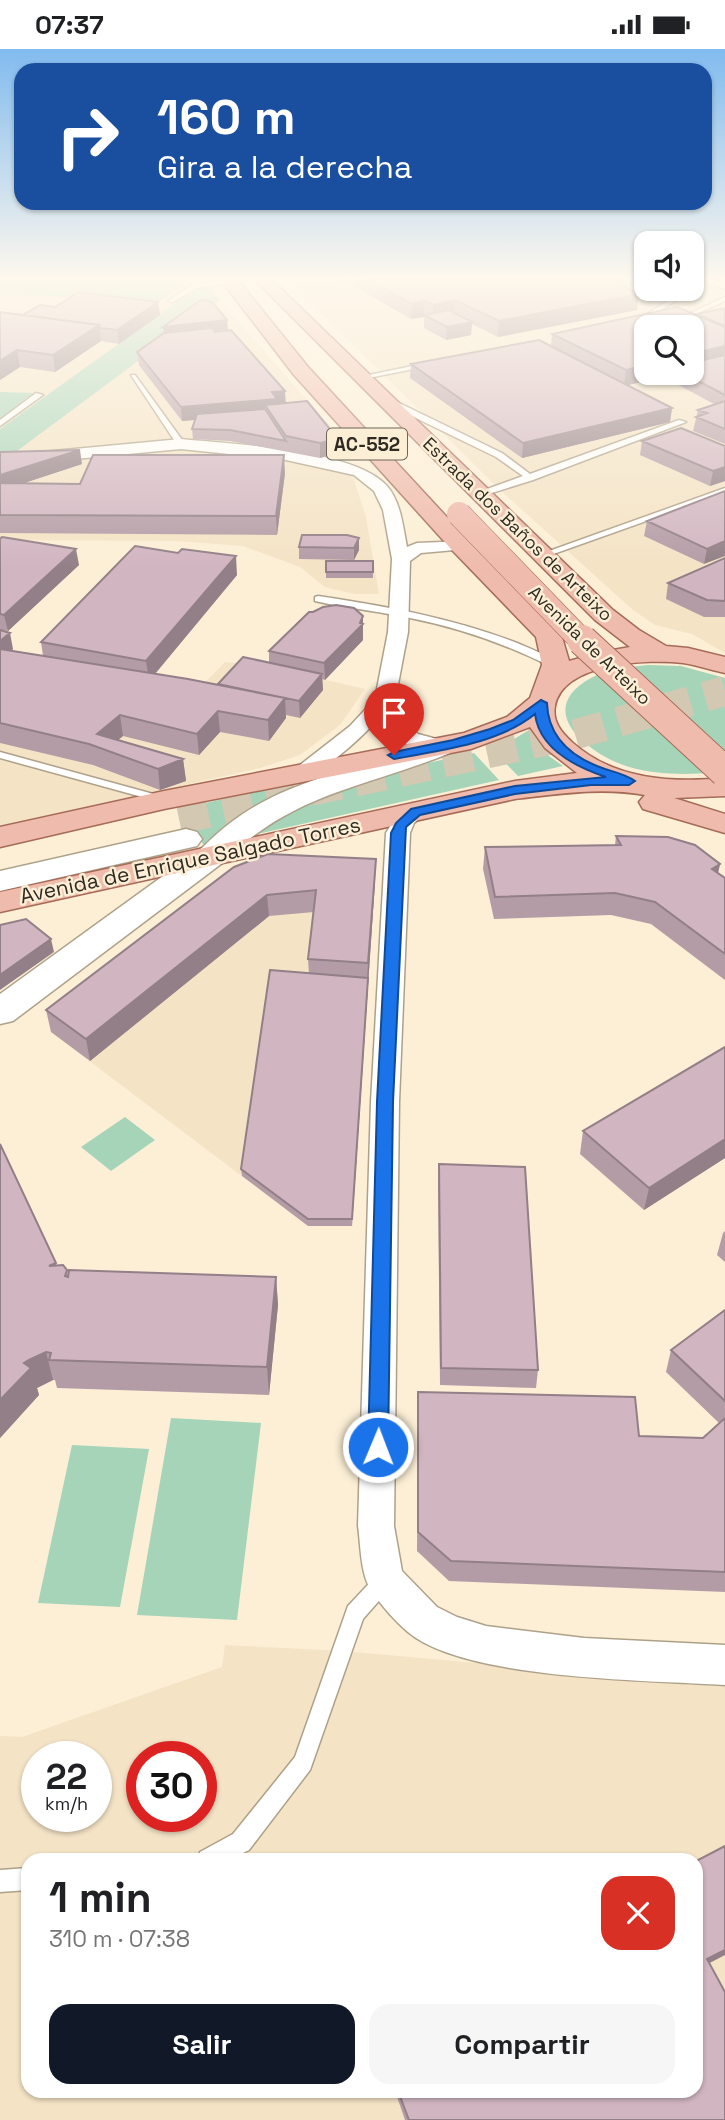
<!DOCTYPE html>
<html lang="es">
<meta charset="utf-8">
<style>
:root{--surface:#fff;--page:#f6f6f6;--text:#202124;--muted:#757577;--accent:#111827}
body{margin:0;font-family:"Space Grotesk",sans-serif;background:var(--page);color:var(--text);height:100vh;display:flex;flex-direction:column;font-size:26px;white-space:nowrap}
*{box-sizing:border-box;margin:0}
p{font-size:23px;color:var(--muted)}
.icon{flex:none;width:38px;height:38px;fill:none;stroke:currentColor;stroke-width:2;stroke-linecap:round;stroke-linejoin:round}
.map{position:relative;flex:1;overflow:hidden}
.side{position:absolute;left:21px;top:1804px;width:682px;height:245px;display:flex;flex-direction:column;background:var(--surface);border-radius:21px;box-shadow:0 2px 5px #0004}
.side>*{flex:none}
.top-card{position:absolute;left:14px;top:14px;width:698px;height:147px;border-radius:21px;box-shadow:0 2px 5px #0004;background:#1a4fa0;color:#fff;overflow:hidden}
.fabs{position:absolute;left:634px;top:182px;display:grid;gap:14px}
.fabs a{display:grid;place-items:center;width:70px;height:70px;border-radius:14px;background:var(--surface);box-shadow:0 2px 5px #0004;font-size:35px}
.speed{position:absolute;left:21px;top:1692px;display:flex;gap:14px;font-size:35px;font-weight:700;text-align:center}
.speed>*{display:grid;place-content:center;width:91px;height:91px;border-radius:50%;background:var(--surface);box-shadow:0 2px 5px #0004;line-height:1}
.speed small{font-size:18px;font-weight:400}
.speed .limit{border:10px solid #d22;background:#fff;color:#111}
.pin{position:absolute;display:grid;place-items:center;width:60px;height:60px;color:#fff;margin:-72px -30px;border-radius:50% 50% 50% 0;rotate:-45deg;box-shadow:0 0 7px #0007}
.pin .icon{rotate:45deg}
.me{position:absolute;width:77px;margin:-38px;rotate:1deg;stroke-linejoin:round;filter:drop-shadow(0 0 5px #0008)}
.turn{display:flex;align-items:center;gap:24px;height:147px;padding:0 28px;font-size:32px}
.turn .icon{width:91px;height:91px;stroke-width:2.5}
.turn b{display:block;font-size:49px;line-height:60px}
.round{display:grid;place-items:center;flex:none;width:74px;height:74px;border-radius:21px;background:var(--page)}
.headline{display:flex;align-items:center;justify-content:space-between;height:119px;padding:0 28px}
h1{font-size:42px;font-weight:700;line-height:52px}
.primary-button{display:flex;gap:14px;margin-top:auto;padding:14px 28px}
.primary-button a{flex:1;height:80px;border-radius:21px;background:var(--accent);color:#fff;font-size:28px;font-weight:700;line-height:80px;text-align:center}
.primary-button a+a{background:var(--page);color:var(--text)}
.status{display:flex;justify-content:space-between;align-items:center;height:49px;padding:0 35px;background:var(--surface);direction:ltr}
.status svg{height:19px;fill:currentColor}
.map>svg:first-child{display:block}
</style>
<div class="status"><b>07:37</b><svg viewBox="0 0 49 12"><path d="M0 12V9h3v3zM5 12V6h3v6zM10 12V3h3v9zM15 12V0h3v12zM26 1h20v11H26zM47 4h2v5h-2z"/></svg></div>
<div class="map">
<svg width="725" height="2071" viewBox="0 0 725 2071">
<rect width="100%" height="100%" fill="#fcefd6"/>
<path fill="#f4e3c5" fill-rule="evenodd" d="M0 230H201L351 401 338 405 352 425 366 468 379 545H354L325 538 300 518 243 497 178 492 0 491Z
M287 230H646V240H691V230H725V604L692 585 655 576 633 561 499 440ZM646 278H691V324H646Z
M225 613 269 618 365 640 340 676 300 706 260 719 0 777V620L189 650Z
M269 827 375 832 352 1177H308L51 983Z
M225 1596 342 1602 725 1636V2071H0V1687L22 1688 222 1618ZM37 1708H96V1768H37ZM142 1708H201V1768H142ZM28 1811H696V2042H28Z"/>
<path fill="#a5d4b9" d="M0 230 188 232 160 252 3 245 0 248Z
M207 237 220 251 9 408H0V380L177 253 198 239Z
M0 343 33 344 0 369Z
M648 616 681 617 725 629V722C693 726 661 727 629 718 590 706 531 662 591 629 608 619 629 618 648 616Z
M529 681 539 700 563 717 518 727 491 699 509 693Z
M474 704 499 731 248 787 294 757 409 718Z
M287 736 291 738 232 771 204 797 183 759Z
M125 1068 155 1091 111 1122 81 1098Z
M171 1369 261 1374 237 1571 137 1566Z
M72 1396 149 1400 120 1558 38 1554Z"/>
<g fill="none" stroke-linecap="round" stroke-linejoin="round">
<path stroke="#d3c8b2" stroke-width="30" stroke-dasharray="30 15" stroke-linecap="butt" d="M179 770 573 686 725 642"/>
<g stroke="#aea18a" stroke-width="3">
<path id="lane" d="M230 230 232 233 196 239 173 253 168 252 192 236Z
M639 230H646V234Z
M661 240H669L683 247 642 273H638V271L675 247Z
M725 248V252L689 268 684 267Z
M427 314 429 317 363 330 359 328Z
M131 326H135L185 395 184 397H178Z
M36 344 43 346 0 377V371Z
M387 351H393L502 404 530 425 679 371 686 373 533 431 479 448 475 446 476 444 523 427 496 408 387 355Z
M725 439V444L545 508 538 506Z
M318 547C385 557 453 569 517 594 531 600 548 606 560 616L552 618C506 595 460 579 410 569 378 562 346 559 315 552V548Z
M0 703 168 749 170 751 164 754 0 709Z
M385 1522 392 1525 394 1531 392 1537 363 1570 310 1721 249 1801 229 1811H197L200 1803 233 1785 295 1708 348 1557 378 1525Z
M28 1819V1841L0 1843V1821Z"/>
</g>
<g stroke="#aea18a" stroke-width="3">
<path id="street" d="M705 230 725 232V240L707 233Z
M181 390C230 395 355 400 387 437 401 453 403 478 407 498L417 494 466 492 469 496 466 500 421 504 410 512 408 583 395 651 400 668 418 685 448 693 451 698 448 703C422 709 392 690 379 669 364 686 316 733 294 728L291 723 350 677 375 650 388 583 392 510 383 461 374 442 354 426 286 411 181 400 0 417V407Z
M416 756 424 758 427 763 414 774 410 784 399 1053 394 1477 402 1522 437 1558 457 1568 486 1577 584 1589 725 1596V1636C649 1631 465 1631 408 1583 396 1573 382 1557 373 1544 360 1527 361 1497 358 1477L371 1053 386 784 397 765Z"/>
</g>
<g stroke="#aea18a" stroke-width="3">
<path id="secondary" d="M440 689 450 692 455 698 450 704C367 738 292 744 225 812L13 972 0 975V945L203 798C256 745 305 734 374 712 396 705 417 695 440 689Z
M186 780 197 783 202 790 197 797 0 842V822Z"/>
</g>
<g stroke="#a66b57" stroke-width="3">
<path id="primary" d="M220 230H237L308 318 468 491 551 571 562 588 569 612 602 603 630 598 595 571 254 230H271L613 561 639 581 666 597 688 599 725 608V624C711 621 697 616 683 614 649 610 563 613 555 657 552 673 562 684 573 694 615 731 672 734 725 729V747L674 749 725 765V784L643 760 639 753 645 746C601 738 559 745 515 750L0 863V843L515 732 577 724 545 699 530 678 471 700 164 760 0 798V778L164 742 464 684 507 668 530 649 542 616 536 588 452 501 294 326Z"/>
</g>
<use href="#lane" fill="#fff" fill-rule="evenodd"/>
<use href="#street" fill="#fff" fill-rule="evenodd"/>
<use href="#secondary" fill="#fff" fill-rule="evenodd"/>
<use href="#primary" fill="#efbbac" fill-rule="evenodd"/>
<g stroke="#a66b57" stroke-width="25" stroke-linecap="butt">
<path id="primary-bridge-far1" d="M459 465 583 593"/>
</g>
<g stroke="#a66b57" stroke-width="32" stroke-linecap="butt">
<path id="primary-bridge" d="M582 591 725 723"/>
</g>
<use href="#primary-bridge-far1" stroke="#efbbac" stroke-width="24"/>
<use href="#primary-bridge" stroke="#efbbac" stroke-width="30"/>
</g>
<path fill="#b49ca6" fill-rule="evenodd" d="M160 230H188V232Z
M331 230H626V233L618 234 637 261 498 288 472 275 471 286 446 291 424 279V268L411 270 362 242V238L356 239 346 233 339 234Z
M158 253 160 266 119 295 101 292 55 323 20 318 0 331 23 266 55 258Z
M725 259V395L693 382 698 361 714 355 671 332 672 326 628 336 672 359 670 373 522 409 410 329 411 315 551 297 552 285 697 266V265ZM691 278V324H646Z
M227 271 228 281 286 354 338 390V404L320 409 230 392 193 390 192 380 195 371 182 372 139 316 137 303 164 284 163 278Z
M642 392 725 397V432L710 437 640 406Z
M0 403 82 415 24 434 80 435 285 424 277 486 0 484Z
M725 442 704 515 644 487 647 472Z
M359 489V501L354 511 299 510V498Z
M0 490 79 516 8 582 0 581Z
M725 509V568H704L666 550 668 534Z
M326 512H373V529H326Z
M237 526 155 625 218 636V635L269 614V602L363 575V591L325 631 322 630 323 641 300 669 286 666V669L269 692 220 683 199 706 123 687 118 691 183 710 186 732 160 741 93 716 0 694V581L13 600 11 602 43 607 41 593Z
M616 787 720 815 718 824 725 829V931L651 875 611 866 494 870 483 820 485 798 615 796Z
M268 805 375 832 352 1177H308L242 1127 241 1120 309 925 308 910 314 863 269 867 90 1012 51 983 46 961Z
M725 998V1109L644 1161 580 1105 583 1082Z
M0 1095 57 1217 67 1221 68 1227 276 1228 278 1256 269 1346 57 1339 55 1331H53L37 1339 39 1346 0 1389Z
M439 1115 538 1321 536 1339 440 1336 438 1134Z
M725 1182V1213L717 1206 723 1184Z
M725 1261V1543L449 1532 417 1502 418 1343 639 1387 703 1389 719 1374 666 1323 671 1301Z
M710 1914 725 2071H405L395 2042H696Z"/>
<path fill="#927f87" d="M339 230H346V233L339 234Z
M356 230H362V238L356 239Z
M595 230H626V233L594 238Z
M639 245 637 261 498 288 499 272Z
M455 251 454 266 433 271 434 256Z
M424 252V268L411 270 412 255Z
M158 253 160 266 119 295 117 281Z
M227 271 228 290 165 297 163 278Z
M472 273 471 286 446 291 447 278Z
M99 276 101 292 55 323 53 306Z
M725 297V313L691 321V305Z
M17 301 20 318 0 331V312Z
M646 316V324H672V326L624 337 626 321Z
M285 342 286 356H265V365L182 372 181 358 272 343Z
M672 359 670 373 522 409 523 394Z
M338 390V404L320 409V394Z
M80 401 82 415 0 442V426Z
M284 406 285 424 277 486 276 467Z
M725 418V432L710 437 713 422Z
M359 489V501L354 511V499Z
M725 492V507L704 515 707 500Z
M76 500 79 516 8 582 4 566Z
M236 507 237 526 149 632 146 612Z
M363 567V591L325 631 324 614 360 574Z
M10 584 13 600 0 612V592Z
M322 625 323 641 300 669 299 652Z
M285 649 286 669 269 692 268 671Z
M218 662 220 683 199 706 197 685Z
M120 666 123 687 106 701 97 685Z
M183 710 186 732 160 741 158 720Z
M376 810 375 832 352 1177 368 914Z
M720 815 715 837 712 820Z
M267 846 269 867 90 1012 86 990Z
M51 890 54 903 0 941V926Z
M725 1090V1109L644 1161 649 1139Z
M276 1228 278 1256 269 1346 267 1318Z
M46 1303 53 1331 37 1339 39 1346 0 1389V1351L24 1314 29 1311Z
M725 1901V1906L702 1918 707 1910Z"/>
<path fill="#d1b5c1" stroke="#927f87" stroke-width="2" d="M367 230H609L639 245 499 272 455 251 434 256 424 252 412 255Z
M79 243 158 253 117 281 100 279 99 276 23 266 40 256 55 258Z
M201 251 212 253 227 271 163 278Z
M677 258 725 278V297L691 305V278H646V316L626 321 552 285Z
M725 259V277L697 265Z
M449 261 472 273 447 278 424 266Z
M0 263 99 276 53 306 17 301 0 312Z
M212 279 215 283 231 281 285 342 272 343 277 350 181 358 137 303 164 284Z
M539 291 672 359 523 394 411 315Z
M725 306V346L683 324H691V314Z
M307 352 338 390 320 394 286 387 265 356Z
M725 352V380L696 368 707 364 698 361Z
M265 360 286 392 230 381 192 380 197 365Z
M681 379 725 397V418L713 422 642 392Z
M80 401 0 426V403Z
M93 406H284L276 467 0 466V434L80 435Z
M725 442V492L707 500 647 472Z
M302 486H347L359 489 354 499 299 498Z
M2 488 76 500 4 566 0 565V490Z
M135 497 178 504 182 500 236 507 146 612 41 593Z
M725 509V552L707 551 668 534Z
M326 512H373V523H326Z
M336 556 354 559 363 567 360 574 363 575 324 614 269 602 309 563H313L323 558Z
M0 581 10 584 0 592Z
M0 600 188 630 285 649 268 671 218 662 197 685 120 666 97 685 183 710 158 720 89 695 0 674Z
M243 608 322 625 299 652 218 635Z
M616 787 668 788 695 796 720 815 712 820 725 829V905L655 853 615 844 495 848 485 798 621 796Z
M268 805 376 810 368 914 308 910 316 841 267 846 86 990 46 961 234 818Z
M26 870 51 890 0 926V876Z
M270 921 368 929 352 1170H308L241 1120Z
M725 998V1090L649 1139 583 1082Z
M0 1095 56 1214 49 1217 63 1216 67 1221 65 1227 68 1228 69 1221 276 1228 267 1318 49 1311 51 1304 46 1303 29 1311 24 1314 31 1319 0 1351Z
M439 1115 525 1118 538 1321 441 1319Z
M725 1261V1352L671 1301Z
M418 1343 635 1348 639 1387 703 1389 725 1369V1523L451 1512 418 1483Z
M725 1797V1901L707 1910 725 1943V2071H409L398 2042H696V1812Z"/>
<linearGradient id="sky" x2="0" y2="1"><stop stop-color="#81bbef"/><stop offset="0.44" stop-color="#fef8ed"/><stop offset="1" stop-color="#fef8ed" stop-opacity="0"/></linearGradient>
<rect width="725" height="520" fill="url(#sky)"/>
<path fill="#1a73e8" stroke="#114b97" stroke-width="2" d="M541 651 547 654C548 690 573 709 605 720 615 723 627 726 635 732L629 736H591L515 745 420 766 406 778 393 1053 388 1398 385 1404 378 1407 371 1404 368 1398 377 1053 391 784 396 774 411 760 515 737 606 728C576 718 539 700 535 665 498 695 440 701 394 710L388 706 394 703 453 691 490 680 513 671Z"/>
<g text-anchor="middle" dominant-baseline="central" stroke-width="5" stroke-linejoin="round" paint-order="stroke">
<g font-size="18" fill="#302b22" stroke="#fcefd6">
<text transform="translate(518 480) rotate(44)">Estrada dos Baños de Arteixo</text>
<text transform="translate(590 596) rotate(44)">Avenida de Arteixo</text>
</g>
<rect fill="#fcefd6" stroke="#6d6658" stroke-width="2" x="327" y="379.5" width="80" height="31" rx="5"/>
<g font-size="19" font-weight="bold" fill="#302b22">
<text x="367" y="395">AC-552</text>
</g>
<g font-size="21" fill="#302b22" stroke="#fcefd6">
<text transform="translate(190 811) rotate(-12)">Avenida de Enrique Salgado Torres</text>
</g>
</g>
</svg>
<div class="fabs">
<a><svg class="icon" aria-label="sound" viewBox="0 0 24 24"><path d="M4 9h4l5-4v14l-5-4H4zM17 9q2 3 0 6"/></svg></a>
<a><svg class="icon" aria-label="search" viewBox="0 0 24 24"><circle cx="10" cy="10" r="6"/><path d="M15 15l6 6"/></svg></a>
</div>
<div class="speed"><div>22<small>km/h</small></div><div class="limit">30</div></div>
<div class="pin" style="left:394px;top:706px;background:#d93025"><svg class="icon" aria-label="arrive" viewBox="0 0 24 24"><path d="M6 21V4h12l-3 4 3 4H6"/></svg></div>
<svg class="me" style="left:378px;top:1398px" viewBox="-20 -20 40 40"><circle r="17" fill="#1a73e8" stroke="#fff" stroke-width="3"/><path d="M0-11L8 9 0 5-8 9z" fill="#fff"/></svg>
<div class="top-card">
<div class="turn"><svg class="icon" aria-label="right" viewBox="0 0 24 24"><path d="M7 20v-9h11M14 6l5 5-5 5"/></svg><div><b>160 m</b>Gira a la derecha</div></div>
</div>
<section class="side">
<div class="headline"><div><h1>1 min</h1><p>310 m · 07:38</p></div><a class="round" style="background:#d93025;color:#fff"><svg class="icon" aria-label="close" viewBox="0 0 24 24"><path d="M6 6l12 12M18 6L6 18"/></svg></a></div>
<div class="primary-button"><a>Salir</a><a>Compartir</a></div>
</section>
</div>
